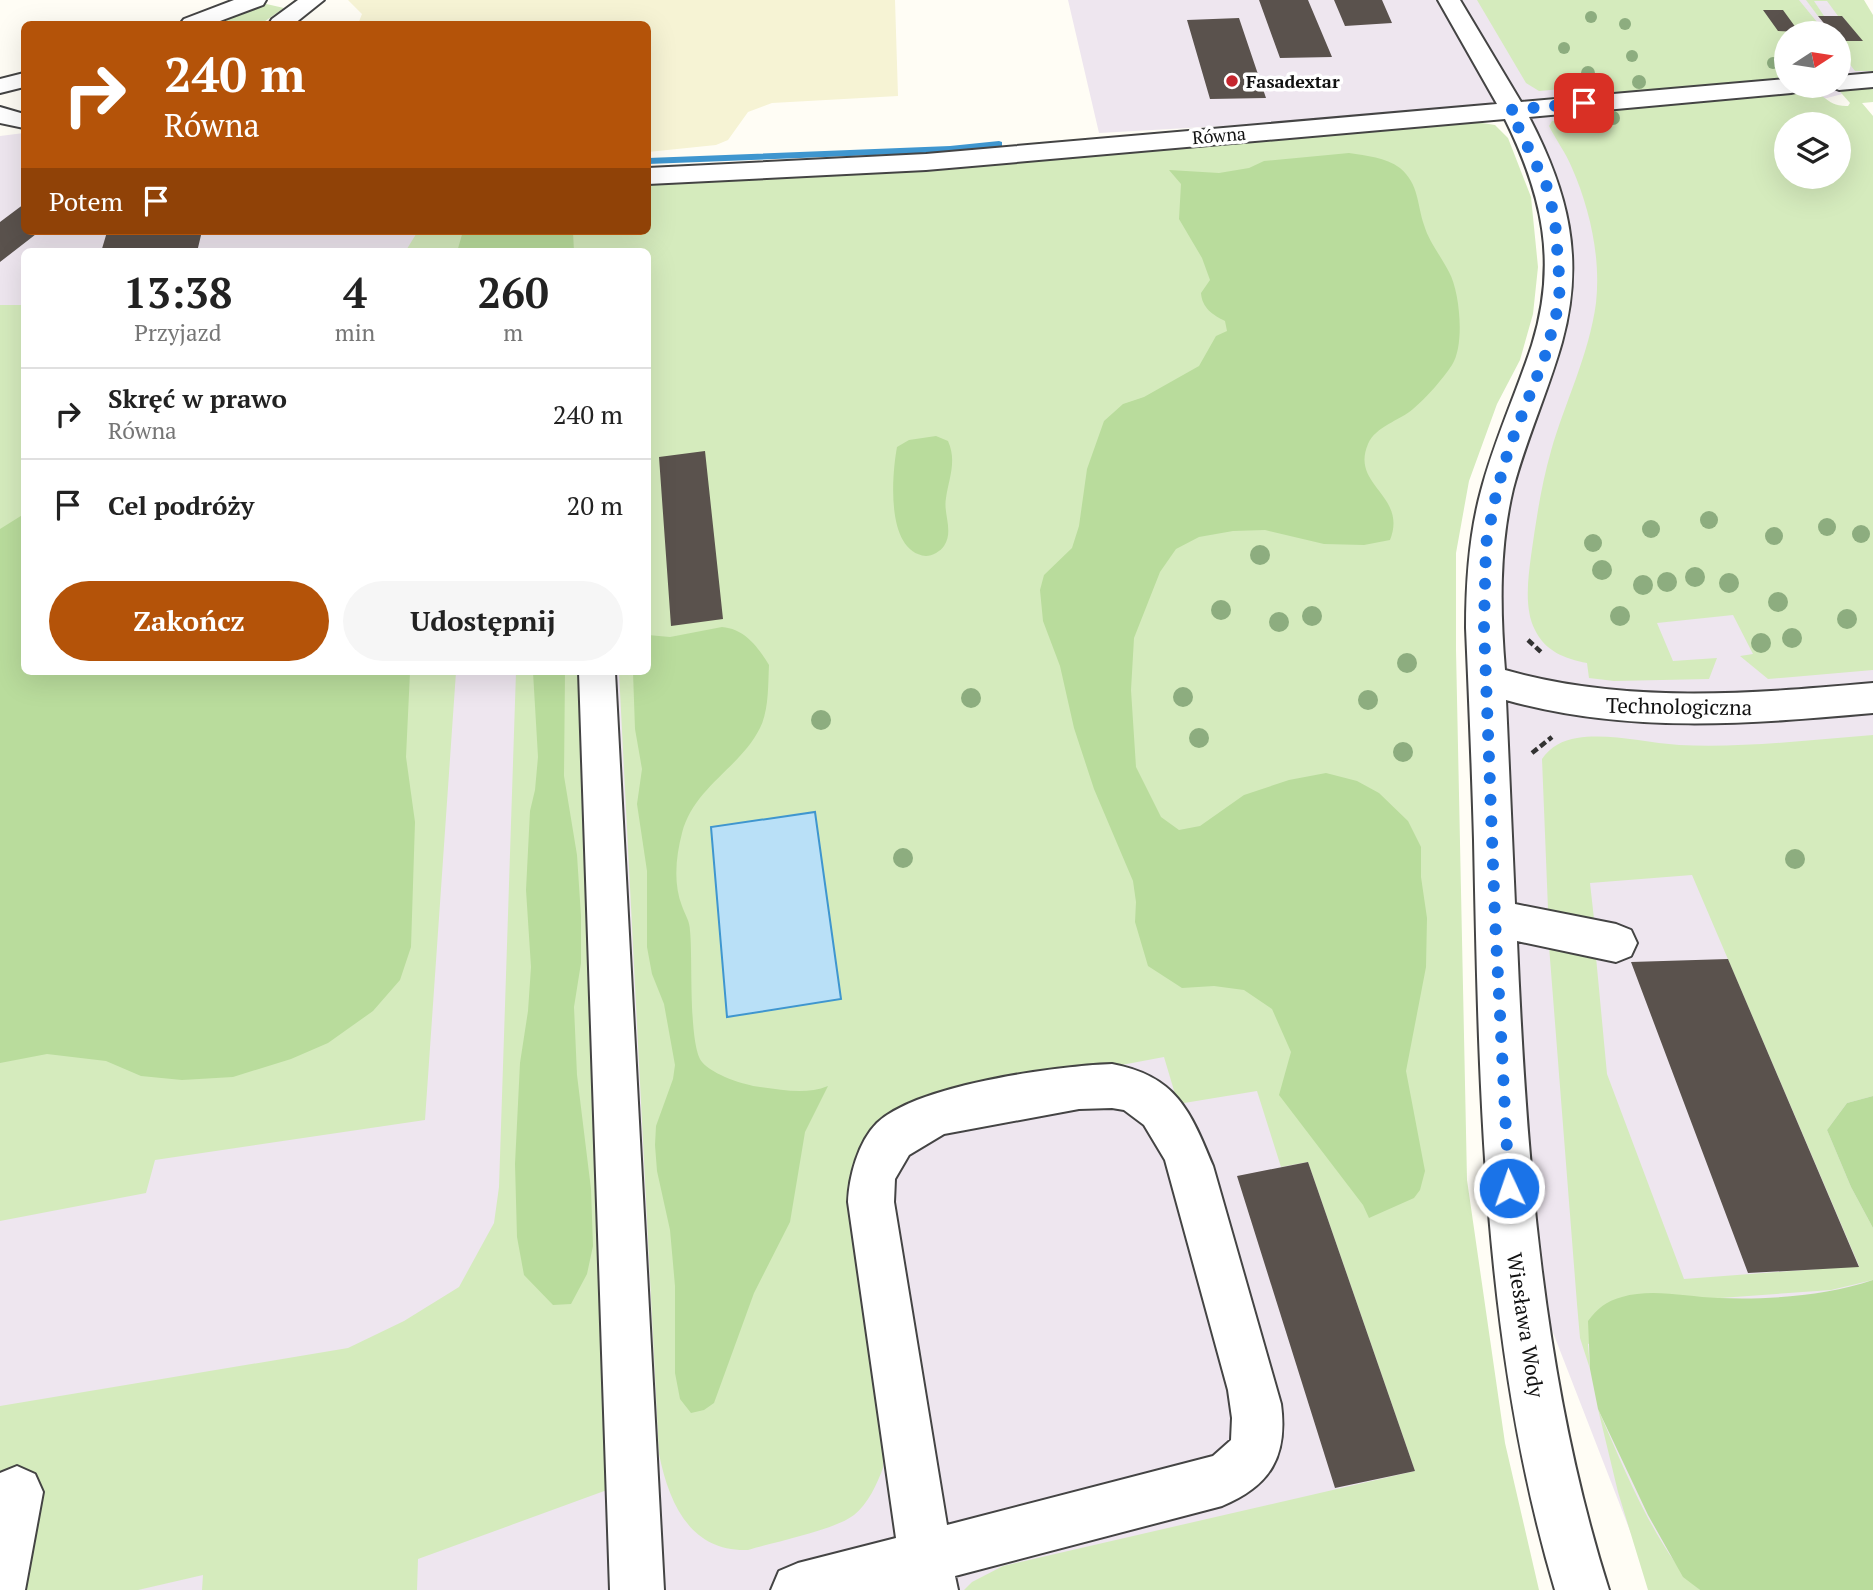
<!DOCTYPE html>
<html lang="pl">
<meta charset="utf-8">
<style>
:root{--surface:#fff;--page:#f6f6f6;--text:#222;--muted:#767676;--line:#e0e0e0;--accent:#b45309}
body{margin:0;font-family:"PT Serif",serif;background:var(--page);color:var(--text);height:100vh;display:flex;flex-direction:column;font-size:26px;white-space:nowrap}
*{box-sizing:border-box;margin:0}
p{font-size:23px;color:var(--muted)}
.icon{flex:none;width:38px;height:38px;fill:none;stroke:currentColor;stroke-width:2;stroke-linecap:round;stroke-linejoin:round}
.map{position:relative;flex:1;overflow:hidden}
.details{position:absolute;left:21px;top:248px;width:630px;height:427px;display:flex;flex-direction:column;background:var(--surface);border-radius:10px;box-shadow:0 7px 28px #0002}
.details>*{flex:none}
.hud{position:absolute;left:21px;top:21px;width:630px;height:214px;border-radius:10px;box-shadow:0 7px 28px #0002;background:#b45309;color:#fff;overflow:hidden}
.needle{width:46px;rotate:78deg}
.buttons{position:absolute;left:1774px;top:21px;display:grid;gap:14px}
.buttons a{display:grid;place-items:center;width:77px;height:77px;border-radius:50%;background:var(--surface);box-shadow:0 7px 28px #0002;font-size:35px}
.pin{position:absolute;display:grid;place-items:center;width:60px;height:60px;color:#fff;margin:-30px;border-radius:14px;box-shadow:0 4px 10px #0006}
.me{position:absolute;width:77px;margin:-38px;rotate:357deg;stroke-linejoin:round;filter:drop-shadow(0 0 5px #0008)}
.turn{display:flex;align-items:center;gap:24px;height:147px;padding:0 28px;font-size:32px}
.turn .icon{width:91px;height:91px;stroke-width:2.5}
.turn b{display:block;font-size:49px;line-height:60px}
.then{display:flex;align-items:center;height:66px;padding:0 28px;background:#0003;gap:14px;font-size:26px}
.eta{display:flex;justify-content:space-evenly;align-items:center;height:119px;text-align:center}
.eta b{font-size:42px;font-weight:600;line-height:49px}
.button{display:flex;gap:14px;margin-top:auto;padding:14px 28px}
.button a{flex:1;height:80px;border-radius:42px;background:var(--accent);color:#fff;font-size:28px;font-weight:600;line-height:80px;text-align:center}
.button a+a{background:var(--page);color:var(--text)}
ul{padding:0;list-style:none}
li{display:flex;align-items:center;gap:21px;height:91px;padding:0 28px;border-top:2px solid var(--line)}
li div{flex:1}
li b{display:block;font-size:26px}
li em{font-style:normal}
.map>svg:first-child{display:block}
</style>
<div class="map">
<svg width="1873" height="1590" viewBox="0 0 1873 1590">
<rect width="100%" height="100%" fill="#fffdf5"/>
<path fill="#eee6ef" fill-rule="evenodd" d="M1068 0H1844L1873 38V86L1804 104 1649 115 1873 495V1590H1653L1512 1227 1484 613 1556 316 1539 168 1510 110 1099 133ZM1787 33H1839V86H1787Z
M24 133V231H648V173L764 171 1235 1037 1363 1205 1495 1590H0V136ZM24 252H648V672H24Z"/>
<path fill="#f6f3d4" d="M348 0H895L898 96 772 103 748 112 728 140 716 145 648 152V24H358L362 14Z"/>
<path fill="#d5ebbd" fill-rule="evenodd" d="M1477 0H1799L1826 33H1787V78L1567 97 1562 89 1539 91 1526 83Z
M1806 0H1864L1873 15V71H1855L1839 50V41H1862L1842 16H1838L1827 1H1814L1824 16H1818Z
M262 3 284 8 261 24H210Z
M1873 84V102L1862 103 1873 116V670L1768 679 1740 656 1753 654 1733 615 1657 623 1673 661 1717 658 1709 679 1614 681 1589 678 1587 663C1565 659 1545 651 1535 630 1524 609 1528 578 1531 556 1536 521 1541 486 1551 451 1565 402 1589 355 1596 303 1601 258 1590 209 1572 168 1566 153 1556 140 1549 126L1552 121 1582 117 1578 110 1604 105 1804 88C1824 90 1825 107 1848 106L1850 103 1835 86ZM1787 124H1839V177H1787Z
M1476 122 1495 125 1508 138 1531 197 1538 267 1533 314 1520 360 1497 404 1469 481 1456 553V650L1467 1180 1505 1443 1539 1590H964L972 1582 1003 1566 1415 1471 1308 1162 1281 1167 1257 1091 1178 1104 1164 1057 950 1097 891 1120 883 1468C877 1484 868 1504 854 1515 835 1530 774 1542 748 1550 690 1552 669 1503 659 1454L619 672H648V252H405L418 231H648V180L713 178Z
M0 305H24V672H456L425 1120 155 1160 146 1193 0 1221Z
M516 672H585L618 1486 418 1559 417 1590H202L203 1575 138 1590H0V1406L348 1348 404 1321 459 1287 494 1223 499 1187Z
M1873 735V1096L1847 1103 1827 1130 1851 1187 1873 1228V1280L1831 1290 1720 1298 1588 1344 1590 1369 1580 1338 1577 1304 1549 946 1596 957 1607 1074 1684 1279 1859 1266 1692 875 1590 883 1594 919 1548 909 1542 759C1550 747 1563 740 1577 738 1610 733 1646 743 1679 745 1744 748 1809 740 1873 735Z
M1598 1409C1620 1459 1659 1557 1700 1590H1648L1618 1492Z"/>
<path fill="#b9dc9c" d="M1349 153C1367 156 1385 157 1400 168 1419 184 1417 204 1424 225 1429 242 1441 256 1449 272 1460 292 1465 345 1452 365 1442 380 1427 397 1413 409 1399 421 1376 426 1368 444 1350 486 1408 495 1390 540L1364 545 1324 544 1265 530 1233 531 1199 537 1176 549 1160 572 1134 638 1131 690 1136 767 1161 817 1179 830 1200 826 1244 795 1289 780 1326 773 1357 781 1379 793 1408 821 1421 847V877L1427 918 1426 967 1406 1071 1425 1171 1420 1190 1414 1198 1369 1218 1363 1205 1279 1095 1291 1052 1272 1009 1244 990 1214 986 1182 988 1148 966 1135 922 1136 902 1133 881 1094 789 1074 728 1060 666 1043 621 1040 590 1044 575 1072 548 1079 526 1087 469 1104 421 1123 404 1144 397 1199 366 1216 336 1227 331 1225 321C1213 315 1202 308 1201 293L1210 280 1202 258 1179 219 1181 184 1169 170 1219 173 1249 168 1264 161Z
M463 231H573L574 252H457Z
M936 436 948 441C957 461 949 478 946 498 943 514 954 531 944 546 941 551 932 556 926 556 885 552 892 474 897 447L909 440Z
M24 514V672H410L406 757 415 822 411 947 400 980 373 1011 328 1043 291 1059 233 1077 182 1080 141 1076 106 1061 47 1054 0 1063V529Z
M722 627C745 629 758 647 769 665 768 685 769 710 760 728 740 768 694 787 682 833 676 856 673 883 682 906 685 915 690 921 690 931 693 957 688 1045 702 1062 713 1075 744 1085 760 1087 783 1090 806 1095 828 1086L805 1132 790 1222 754 1293 714 1403 704 1410 691 1413 680 1399 675 1373V1286L670 1230 657 1171 655 1145 656 1126 673 1079 675 1065 664 1004 652 974 647 947V871L637 804 642 769 635 729 633 672H648V635L670 637Z
M533 672H565L564 776 577 855 581 916V963L574 1007 577 1075 591 1189 593 1246 587 1274 571 1304 553 1305 524 1275 517 1237 515 1164 520 1063 528 1011 531 967 526 890 530 811 535 790 538 757Z
M1873 1096V1228L1851 1187 1827 1130 1847 1103Z
M1873 1280V1590H1700L1683 1577 1648 1515 1598 1409 1590 1369 1588 1321C1597 1309 1606 1301 1622 1297 1652 1288 1687 1297 1718 1298 1768 1300 1826 1296 1873 1280Z"/>
<path fill="#b9e0f7" stroke="#3f96cf" stroke-width="2" d="M815 812 841 999 727 1017 711 827Z"/>
<g fill="none" stroke-linecap="round" stroke-linejoin="round">
<path fill="#3f96cf" fill-rule="evenodd" d="M999 141 1002 142V146L950 152 648 164V158L950 146Z"/>
</g>
<path fill="#5a524d" d="M1259 0H1308L1332 57 1280 58Z
M1334 0H1382L1392 23 1345 26Z
M1763 10H1783L1799 32 1778 31Z
M1818 16H1842L1863 41H1839V33H1832Z
M1239 18 1266 98 1210 99 1187 20Z
M24 204V231H40L0 262V222Z
M120 231H202L197 252H101L107 232Z
M705 451 723 619 671 626 659 457Z
M1728 959 1859 1267 1748 1273 1631 962Z
M1308 1162 1415 1471 1335 1488 1237 1176Z"/>
<g fill="none" stroke-linecap="round" stroke-linejoin="round">
<g stroke="#444" stroke-width="4">
<path id="minor" d="M234 0H266L263 5 212 24H180L184 19Z
M298 0H324L294 24H269L272 19Z
M1438 0H1460L1521 102 1787 79V86H1803L1800 91 1791 93 1529 117C1568 192 1585 258 1562 342 1548 392 1526 439 1513 489 1499 548 1500 610 1505 670 1625 704 1750 694 1873 683V713C1750 724 1626 734 1506 700L1515 904 1616 924 1631 930 1637 943 1631 956 1616 962 1517 941C1526 1157 1543 1383 1609 1590H1555C1483 1349 1479 1089 1474 840 1472 769 1469 699 1466 628 1466 583 1469 535 1481 491 1494 441 1516 394 1532 345 1558 262 1542 194 1505 119L926 170 648 184V168L926 154 1497 104Z
M24 73V87L0 93V79Z
M1873 73V87L1839 90 1829 86H1839V76Z
M0 107 24 114V128L0 123Z
M579 672H615L664 1590H610Z
M1112 1064C1176 1076 1190 1110 1213 1166L1281 1404C1288 1457 1270 1486 1222 1506L955 1576 958 1590H771L779 1571 798 1563 896 1538 848 1202C849 1177 858 1142 877 1123 916 1085 1056 1066 1112 1064ZM1112 1108 1124 1110 1144 1125 1165 1160 1228 1390 1232 1418 1231 1440 1213 1456 947 1525 894 1202 895 1179 909 1155 944 1134 1079 1109Z
M17 1466 35 1474 43 1492 25 1590H0V1473Z"/>
</g>
<path stroke="#333" stroke-width="4.5" stroke-dasharray="7 3.5" stroke-linecap="butt" d="M1528 640 1542 653
M1532 753 1552 737"/>
<use href="#minor" fill="#fff" fill-rule="evenodd"/>
</g>
<g fill="#8dad7f">
<circle cx="1591" cy="17" r="6"/>
<circle cx="1625" cy="24" r="6"/>
<circle cx="1564" cy="48" r="6"/>
<circle cx="1632" cy="56" r="6"/>
<circle cx="1773" cy="63" r="6"/>
<circle cx="1588" cy="73" r="7"/>
<circle cx="1639" cy="82" r="7"/>
<circle cx="1613" cy="118" r="7"/>
<circle cx="1709" cy="520" r="9"/>
<circle cx="1827" cy="527" r="9"/>
<circle cx="1651" cy="529" r="9"/>
<circle cx="1861" cy="534" r="9"/>
<circle cx="1774" cy="536" r="9"/>
<circle cx="1593" cy="543" r="9"/>
<circle cx="1260" cy="555" r="10"/>
<circle cx="1602" cy="570" r="10"/>
<circle cx="1695" cy="577" r="10"/>
<circle cx="1667" cy="582" r="10"/>
<circle cx="1729" cy="583" r="10"/>
<circle cx="1643" cy="585" r="10"/>
<circle cx="1778" cy="602" r="10"/>
<circle cx="1221" cy="610" r="10"/>
<circle cx="1312" cy="616" r="10"/>
<circle cx="1620" cy="616" r="10"/>
<circle cx="1847" cy="619" r="10"/>
<circle cx="1279" cy="622" r="10"/>
<circle cx="1792" cy="638" r="10"/>
<circle cx="1761" cy="643" r="10"/>
<circle cx="1407" cy="663" r="10"/>
<circle cx="1183" cy="697" r="10"/>
<circle cx="971" cy="698" r="10"/>
<circle cx="1368" cy="700" r="10"/>
<circle cx="821" cy="720" r="10"/>
<circle cx="1199" cy="738" r="10"/>
<circle cx="1403" cy="752" r="10"/>
<circle cx="903" cy="858" r="10"/>
<circle cx="1795" cy="859" r="10"/>
</g>
<g fill="none" stroke-linecap="round" stroke-linejoin="round">
<path stroke="#1a73e8" stroke-width="12" stroke-dasharray="0 21.6" d="M1509 1188 1495 918 1484 626 1486 544 1497 490 1509 448 1545 356 1556 316 1560 288 1555 220 1547 187 1510 110 1584 103"/>
</g>
<circle fill="#c4262e" stroke="#fff" stroke-width="2.5" cx="1232" cy="81" r="7"/>
<g text-anchor="middle" dominant-baseline="central" stroke-width="7" stroke-linejoin="round" paint-order="stroke">
<g font-size="18" font-weight="bold" fill="#111" stroke="#fff" text-anchor="start">
<text x="1246" y="81">Fasadextar</text>
</g>
<g font-size="18" fill="#111" stroke="#fff">
<text transform="translate(1219 135) rotate(-5)">Równa</text>
</g>
<g font-size="21" fill="#111" stroke="#fff">
<text transform="translate(1679 706) rotate(1)">Technologiczna</text>
<text transform="translate(1526 1325) rotate(81)">Wiesława Wody</text>
</g>
</g>
</svg>
<div class="buttons">
<a><svg class="needle" viewBox="-14 -14 28 28"><path d="M0-13l5 13h-10z" fill="#e53935"/><path d="M0 13l5-13h-10z" fill="#767676"/></svg></a>
<a><svg class="icon" aria-label="layers" viewBox="0 0 24 24"><path d="M12 4l9 5-9 5-9-5zM3 14l9 5 9-5"/></svg></a>
</div>
<div class="pin" style="left:1584px;top:103px;background:#d93025"><svg class="icon" aria-label="arrive" viewBox="0 0 24 24"><path d="M6 21V4h12l-3 4 3 4H6"/></svg></div>
<svg class="me" style="left:1509px;top:1188px" viewBox="-20 -20 40 40"><circle r="17" fill="#1a73e8" stroke="#fff" stroke-width="3"/><path d="M0-11L8 9 0 5-8 9z" fill="#fff"/></svg>
<div class="hud">
<div class="turn"><svg class="icon" aria-label="right" viewBox="0 0 24 24"><path d="M7 20v-9h11M14 6l5 5-5 5"/></svg><div><b>240 m</b>Równa</div></div>
<div class="then">Potem<svg class="icon" aria-label="arrive" viewBox="0 0 24 24"><path d="M6 21V4h12l-3 4 3 4H6"/></svg></div>
</div>
<section class="details">
<div class="eta">
<div><b>13:38</b><p>Przyjazd</p></div>
<div><b>4</b><p>min</p></div>
<div><b>260</b><p>m</p></div>
</div>
<ul>
<li><svg class="icon" aria-label="right" viewBox="0 0 24 24"><path d="M7 20v-9h11M14 6l5 5-5 5"/></svg><div><b>Skręć w prawo</b><p>Równa</p></div><em>240 m</em></li>
<li><svg class="icon" aria-label="arrive" viewBox="0 0 24 24"><path d="M6 21V4h12l-3 4 3 4H6"/></svg><div><b>Cel podróży</b></div><em>20 m</em></li>
</ul>
<div class="button"><a>Zakończ</a><a>Udostępnij</a></div>
</section>
</div>
